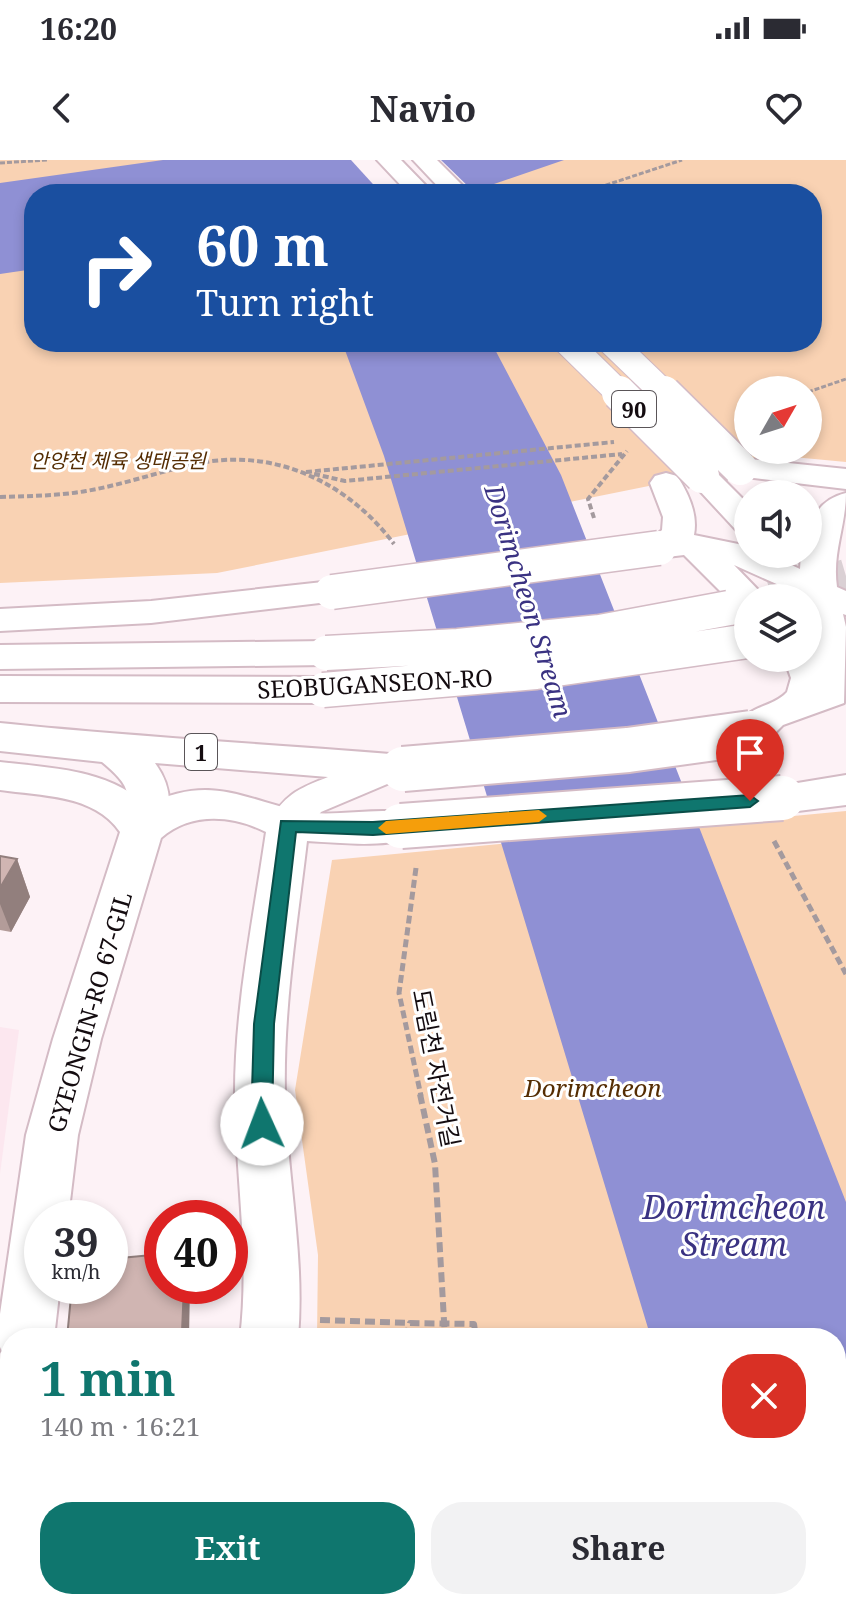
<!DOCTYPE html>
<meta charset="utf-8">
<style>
:root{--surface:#fff;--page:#f2f2f3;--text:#2b2b33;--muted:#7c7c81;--accent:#0f766e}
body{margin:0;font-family:"Noto Serif","Noto Sans KR",serif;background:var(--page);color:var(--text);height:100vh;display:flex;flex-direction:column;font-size:30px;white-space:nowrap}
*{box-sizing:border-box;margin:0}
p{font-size:26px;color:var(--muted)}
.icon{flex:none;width:44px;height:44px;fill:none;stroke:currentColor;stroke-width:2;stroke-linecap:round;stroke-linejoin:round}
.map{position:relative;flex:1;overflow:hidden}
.sheet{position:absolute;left:0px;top:1168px;width:846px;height:282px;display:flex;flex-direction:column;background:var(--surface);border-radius:32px 32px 0 0;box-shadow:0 4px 12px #0003}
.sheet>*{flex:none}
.banner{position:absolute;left:24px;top:24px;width:798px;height:168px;border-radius:32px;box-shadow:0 4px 12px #0003;background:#1a4fa0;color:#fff;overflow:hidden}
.needle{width:52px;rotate:51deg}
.buttons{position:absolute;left:734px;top:216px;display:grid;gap:16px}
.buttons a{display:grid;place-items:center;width:88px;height:88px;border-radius:50%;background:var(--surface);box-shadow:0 4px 12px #0003;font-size:40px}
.speed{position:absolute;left:24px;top:1040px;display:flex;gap:16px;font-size:40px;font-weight:700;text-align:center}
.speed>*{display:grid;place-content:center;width:104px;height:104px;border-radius:50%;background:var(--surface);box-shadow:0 4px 12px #0003;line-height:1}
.speed small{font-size:20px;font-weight:400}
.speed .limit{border:12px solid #d22;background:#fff;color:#111}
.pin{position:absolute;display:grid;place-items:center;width:68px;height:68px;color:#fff;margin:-82px -34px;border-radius:50% 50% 50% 0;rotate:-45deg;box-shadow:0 0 8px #0007}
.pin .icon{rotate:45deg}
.me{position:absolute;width:88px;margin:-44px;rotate:358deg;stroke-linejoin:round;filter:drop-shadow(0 0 6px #0008)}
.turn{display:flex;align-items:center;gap:28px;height:168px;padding:0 40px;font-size:36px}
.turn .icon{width:104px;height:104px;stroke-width:2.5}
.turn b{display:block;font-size:56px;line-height:68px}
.round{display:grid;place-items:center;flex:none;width:84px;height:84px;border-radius:32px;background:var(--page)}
.summary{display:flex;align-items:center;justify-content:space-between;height:136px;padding:0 40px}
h1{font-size:48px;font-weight:700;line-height:60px;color:var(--accent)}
.cta{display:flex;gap:16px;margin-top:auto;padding:16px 40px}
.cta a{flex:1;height:92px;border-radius:32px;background:var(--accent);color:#fff;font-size:32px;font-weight:700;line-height:92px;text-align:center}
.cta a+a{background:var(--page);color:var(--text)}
.status{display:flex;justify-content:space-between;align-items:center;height:56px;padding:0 40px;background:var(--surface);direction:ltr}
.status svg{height:22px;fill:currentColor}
header{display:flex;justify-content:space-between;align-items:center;height:104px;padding:0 40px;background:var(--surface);font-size:36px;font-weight:700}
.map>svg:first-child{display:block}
</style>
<div class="status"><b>16:20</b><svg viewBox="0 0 49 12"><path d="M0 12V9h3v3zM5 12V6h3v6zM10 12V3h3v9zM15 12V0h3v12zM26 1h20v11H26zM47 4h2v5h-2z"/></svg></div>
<header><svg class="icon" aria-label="back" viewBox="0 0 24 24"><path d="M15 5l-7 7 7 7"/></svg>Navio<svg class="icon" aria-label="heart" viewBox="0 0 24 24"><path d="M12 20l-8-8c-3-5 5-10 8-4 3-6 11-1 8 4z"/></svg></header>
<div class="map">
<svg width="846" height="1449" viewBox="0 0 846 1449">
<rect width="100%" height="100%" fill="#fdf2f6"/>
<path fill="#fce7ef" d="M0 867 19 870 0 1014Z"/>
<path fill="#f9d2b3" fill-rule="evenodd" d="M0 0H846V302L793 297 217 413 0 423ZM34 34H812V182H34ZM748 230H808V290H748Z
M846 651V1449H264L265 1440H836V1178H317L318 1095 295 930 332 700Z"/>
<path fill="#8f90d4" d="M163 0H564L465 34H34V109L0 114V23Z
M342 182H491L561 315 846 1042V1449H733L730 1440H836V1178H651L384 296Z"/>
<path fill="#fdf2f6" d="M351 0H441L476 34H382Z"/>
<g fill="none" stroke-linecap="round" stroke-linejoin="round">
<path stroke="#dad0d4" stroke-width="34" stroke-dasharray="34 17" stroke-linecap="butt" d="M772 438 846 416"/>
<g stroke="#d4bbc5" stroke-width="4">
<path id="minor" d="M0 602C50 608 108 609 146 645 207 616 235 635 294 650 333 660 378 644 416 655L422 666 416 677C380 688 344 683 307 681 297 766 283 850 285 935 287 1017 305 1096 298 1178H240C250 1098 236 1020 235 940 234 850 253 761 266 672 232 655 191 652 161 678L101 879 78 975 68 1058H42V1126H60L54 1178H10V1200L5 1198 0 1187V1154L26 975 53 879 120 672C94 634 41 636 0 630Z
M846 615V645L782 653 767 648 761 638 767 628Z
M10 1263V1395L0 1399V1267Z
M187 1440H251L250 1449H184Z"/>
</g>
<g stroke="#d4bbc5" stroke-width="4">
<path id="major" d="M377 0H401L434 34H409Z
M413 0H437L471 34H445Z
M740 298 846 309V329L729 315 724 308 729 301Z
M702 306 713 309 748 344V373L736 370 686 316 691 309Z
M666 313 677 316C689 334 698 355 694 375L743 385 748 387V394H768L800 409 801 394H808C808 365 814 341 846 333 846 366 832 392 837 427L846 431V455L843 454 846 467 844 543 783 565 765 583 751 586 737 583 731 573C751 541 770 550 787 532L791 518 784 498H808V487L815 489 808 461V438L734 405 766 438H748V449L735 446 684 395 659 398 647 395 642 388 662 370 663 357 650 323 655 316Z
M332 421 345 424 350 432 345 440 151 463 0 471V449L151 441Z
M326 481 339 485 345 493 339 501 326 505 0 509V485Z
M0 516 323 517 337 521 342 530 337 539 323 543 0 542Z
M0 563C134 577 269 584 403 595L417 599 423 609 417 619 392 622 321 652 303 676 288 680 273 676 267 665C284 635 297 629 328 617L155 603C174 629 173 655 157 682L142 686 127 682 121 671C132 634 132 627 102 602L0 591Z"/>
</g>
<path stroke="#a49a9e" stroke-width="3" stroke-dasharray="5 2" stroke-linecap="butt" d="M0 3 47 0
M579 34 682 0
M808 232 846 219"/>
<path stroke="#a49a9e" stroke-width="4" stroke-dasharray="6 3" stroke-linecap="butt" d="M306 312 614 282
M314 314 345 321 622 294
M0 337C29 336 58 336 86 331 127 324 166 309 206 302 280 290 350 325 394 384
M594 358 588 339 627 291"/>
<path stroke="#a49a9e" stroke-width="5" stroke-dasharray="8 4" stroke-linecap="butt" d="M774 681 846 814
M416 708 399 833 421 936"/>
<path stroke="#a49a9e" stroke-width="6" stroke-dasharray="10 5" stroke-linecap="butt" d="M420 934 435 1004 445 1178
M320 1160 410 1163
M406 1178 410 1163 474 1164 476 1178
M449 1440V1449
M519 1440 520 1449"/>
<use href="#minor" fill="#fff" fill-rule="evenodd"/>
<use href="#major" fill="#fff" fill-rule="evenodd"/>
<g stroke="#d4bbc5" stroke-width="48" stroke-linecap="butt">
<path id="minor-bridge" d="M401 666 782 638"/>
</g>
<g stroke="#d4bbc5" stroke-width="28" stroke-linecap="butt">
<path id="major-bridge-far2" d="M567 182 621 235
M611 182 666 235"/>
</g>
<g stroke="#d4bbc5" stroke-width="37" stroke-linecap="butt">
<path id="major-bridge-far1" d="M619 233 702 316
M664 233 740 308
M332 432 659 388
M326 493 458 486 600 472 729 448
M323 530 536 512 748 481"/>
</g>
<g stroke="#d4bbc5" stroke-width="48" stroke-linecap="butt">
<path id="major-bridge" d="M403 609 628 590 751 573"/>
</g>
<use href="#minor-bridge" stroke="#fff" stroke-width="44"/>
<use href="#major-bridge-far2" stroke="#fff" stroke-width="26"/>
<use href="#major-bridge-far1" stroke="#fff" stroke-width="34"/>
<use href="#major-bridge" stroke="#fff" stroke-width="44"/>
</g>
<path fill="#b39c99" d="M0 696 17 699 30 737 11 772 0 770Z"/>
<path fill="#927f7d" d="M17 699 30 737 11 772 0 744V728Z
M184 1126H190L189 1178 182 1172Z"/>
<path fill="#d0b5b2" stroke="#927f7d" stroke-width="2" d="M0 696 17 699 0 728Z
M162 1094V1126H184L182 1172 198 1171V1178H67L72 1126H110V1099Z"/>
<path fill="#0f766e" stroke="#0a4d48" stroke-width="2" d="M750 635 758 641 750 647 373 675 296 672 274 864 272 964 269 971H254L251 964 254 864 281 661 373 662Z"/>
<path fill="#f59e0b" d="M539 650 547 656 539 662 386 674 378 668 386 661Z"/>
<g text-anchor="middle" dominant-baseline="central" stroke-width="6" stroke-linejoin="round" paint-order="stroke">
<g font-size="20" font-style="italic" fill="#552d03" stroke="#fff">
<text x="118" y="300">안양천 체육 생태공원</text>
</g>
<g fill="#fff" stroke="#5a5558" stroke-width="2">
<rect x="612" y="231" width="44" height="36" rx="6"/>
<rect x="185" y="574" width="32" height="36" rx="6"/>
</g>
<g font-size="22" font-weight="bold" fill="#140c10">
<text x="634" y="249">90</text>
<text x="201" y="592">1</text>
</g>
<g font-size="24" fill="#140c10" stroke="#fff">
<text transform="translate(375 523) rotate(-3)">SEOBUGANSEON-RO</text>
<text transform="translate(89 852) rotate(-74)">GYEONGIN-RO 67-GIL</text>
<text transform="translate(437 908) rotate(79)">도림천 자전거길</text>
</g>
<g font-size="24" font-style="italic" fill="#552d03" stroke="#fff">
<text x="593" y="927">Dorimcheon</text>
</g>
<g font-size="26" font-style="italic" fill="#3a3282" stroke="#fff">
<text transform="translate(529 441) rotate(73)">Dorimcheon Stream</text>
</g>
<g font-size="32" font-style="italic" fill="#3a3282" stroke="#fff">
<text x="734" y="1046">Dorimcheon<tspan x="734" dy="37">Stream</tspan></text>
</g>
</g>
</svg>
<div class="buttons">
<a><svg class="needle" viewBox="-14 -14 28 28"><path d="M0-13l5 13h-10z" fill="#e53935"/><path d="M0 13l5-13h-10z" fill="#7c7c81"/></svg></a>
<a><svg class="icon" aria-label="sound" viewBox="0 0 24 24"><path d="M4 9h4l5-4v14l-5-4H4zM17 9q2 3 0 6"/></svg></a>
<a><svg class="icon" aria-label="layers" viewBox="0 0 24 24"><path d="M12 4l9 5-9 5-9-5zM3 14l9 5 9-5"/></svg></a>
</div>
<div class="speed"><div>39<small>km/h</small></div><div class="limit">40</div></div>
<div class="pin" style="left:750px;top:641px;background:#d93025"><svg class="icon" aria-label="arrive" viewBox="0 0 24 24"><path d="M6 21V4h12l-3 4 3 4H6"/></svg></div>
<svg class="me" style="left:262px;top:964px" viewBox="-20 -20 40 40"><circle r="19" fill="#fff"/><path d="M0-13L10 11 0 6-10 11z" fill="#0f766e"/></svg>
<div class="banner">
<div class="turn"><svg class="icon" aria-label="right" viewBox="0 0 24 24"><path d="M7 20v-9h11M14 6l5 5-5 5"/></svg><div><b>60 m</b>Turn right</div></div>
</div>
<section class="sheet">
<div class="summary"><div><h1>1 min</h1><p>140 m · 16:21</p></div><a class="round" style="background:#d93025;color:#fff"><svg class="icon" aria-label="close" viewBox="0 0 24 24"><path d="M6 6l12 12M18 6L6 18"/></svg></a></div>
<div class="cta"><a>Exit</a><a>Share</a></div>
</section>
</div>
